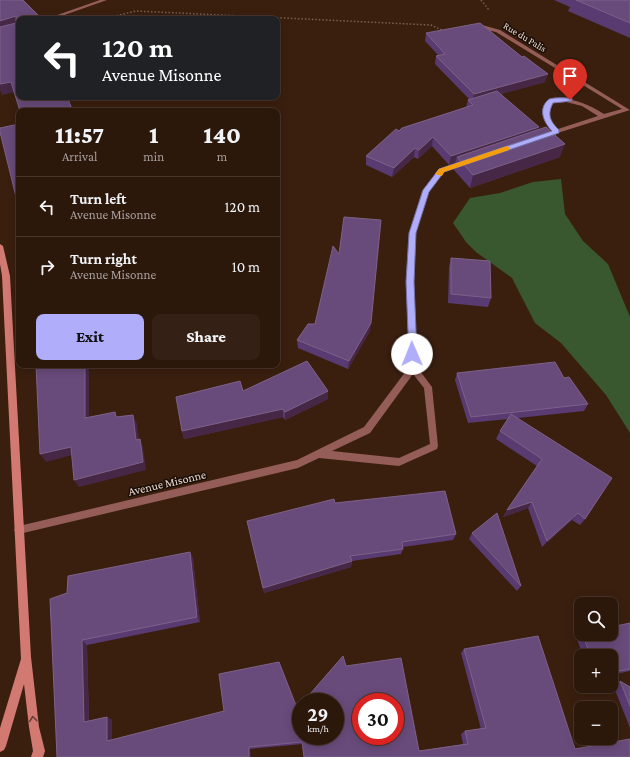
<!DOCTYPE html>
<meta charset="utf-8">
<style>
:root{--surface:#2c170b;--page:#342014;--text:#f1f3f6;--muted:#a69f9d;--line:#48362c;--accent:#b0aefa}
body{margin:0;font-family:"Crimson Pro",serif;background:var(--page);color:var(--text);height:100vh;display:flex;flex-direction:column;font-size:15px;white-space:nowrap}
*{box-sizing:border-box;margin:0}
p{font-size:13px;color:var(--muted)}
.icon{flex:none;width:22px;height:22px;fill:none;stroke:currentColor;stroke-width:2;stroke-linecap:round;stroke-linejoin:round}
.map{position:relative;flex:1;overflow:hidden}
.sheet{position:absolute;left:16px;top:108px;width:264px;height:260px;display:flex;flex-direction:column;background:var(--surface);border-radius:8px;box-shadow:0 2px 10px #0003,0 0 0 1px var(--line)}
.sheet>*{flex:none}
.guide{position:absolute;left:16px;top:16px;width:264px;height:84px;border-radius:8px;box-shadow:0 2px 10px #0003,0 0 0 1px var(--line);background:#202124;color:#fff;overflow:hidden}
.fabs{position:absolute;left:574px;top:597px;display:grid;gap:8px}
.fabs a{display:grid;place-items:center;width:44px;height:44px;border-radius:8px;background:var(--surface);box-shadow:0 2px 10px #0003,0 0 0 1px var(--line);font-size:20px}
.speed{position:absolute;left:292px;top:693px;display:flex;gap:8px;font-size:20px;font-weight:700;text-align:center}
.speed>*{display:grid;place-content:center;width:52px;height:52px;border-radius:50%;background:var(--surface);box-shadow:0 2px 10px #0003,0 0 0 1px var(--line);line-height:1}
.speed small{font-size:10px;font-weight:400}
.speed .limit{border:6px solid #d22;background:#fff;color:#111}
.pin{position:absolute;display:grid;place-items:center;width:34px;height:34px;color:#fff;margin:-41px -17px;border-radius:50% 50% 50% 0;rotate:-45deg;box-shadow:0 0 4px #0007}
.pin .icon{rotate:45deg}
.me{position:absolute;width:44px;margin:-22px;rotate:359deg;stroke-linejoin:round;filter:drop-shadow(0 0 3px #0008)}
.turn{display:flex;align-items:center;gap:14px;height:84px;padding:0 20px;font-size:18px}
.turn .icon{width:52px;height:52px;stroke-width:2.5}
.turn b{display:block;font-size:28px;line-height:34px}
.eta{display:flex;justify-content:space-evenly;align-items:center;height:68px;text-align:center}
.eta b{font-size:24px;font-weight:800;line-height:28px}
.primary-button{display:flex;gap:8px;margin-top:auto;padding:8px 20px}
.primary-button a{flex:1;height:46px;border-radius:8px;background:var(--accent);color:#111;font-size:16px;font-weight:800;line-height:46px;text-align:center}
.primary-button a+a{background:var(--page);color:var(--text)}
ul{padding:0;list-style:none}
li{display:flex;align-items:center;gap:12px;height:60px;padding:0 20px;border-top:1px solid var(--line)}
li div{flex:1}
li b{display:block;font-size:15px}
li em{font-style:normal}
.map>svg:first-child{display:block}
</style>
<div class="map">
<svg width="630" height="757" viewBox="0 0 630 757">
<rect width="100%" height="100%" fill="#3a1f0f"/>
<path fill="#39582f" d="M561 179 565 214 583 241 608 264 630 317V433L606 395 561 343 535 323 512 278 476 252 466 242 453 223 470 198 500 193 533 182Z"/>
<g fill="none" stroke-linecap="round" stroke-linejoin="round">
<path stroke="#796253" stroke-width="1.5" stroke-dasharray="1.5 2" stroke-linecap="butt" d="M481 0 489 10
M103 19 136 11 431 25 444 31"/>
<path fill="#945d58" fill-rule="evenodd" d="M100 0H107L53 19H46Z
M482 25 500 30 630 110 545 137H541V135L553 131C544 121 542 112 548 100 569 96 586 103 604 114L622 109 496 32 482 29 476 30 473 28ZM566 102 582 106 598 116 558 129C550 121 548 114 552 103Z
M464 161 466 162V164L444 172 428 192 416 233 414 282 417 367 432 387 438 446 437 449 399 466 319 458 298 468 19 534 16 533 14 530 16 527 19 526 297 460 364 427 409 367 406 282 410 233 422 191 440 170ZM413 374 424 388 430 444 399 458 332 451 370 433Z"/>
<path fill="#d27972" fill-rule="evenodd" d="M0 244 3 246 10 276 31 657 39 727 45 751 43 757H31L33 751 29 727 24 684 6 746 4 750 0 752V728L21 659 2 276 0 264Z"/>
</g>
<path fill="#593a71" d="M554 0H630V38L568 11 570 7Z
M426 33 545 82 501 94 538 130 560 157 470 188 454 170 455 163 449 165 432 146 418 159 414 157 392 177 366 165V156L399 131 466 107 468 100 469 99 435 64 436 56 438 55 425 41Z
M451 258 491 298 488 307 448 303 449 267Z
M370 331 348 369 298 348 297 340Z
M457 373 564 378 588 404 584 411 518 418 585 519 580 525 572 520 542 547 528 508 503 517 507 510 537 466 496 439 500 431 508 419 468 423 455 380Z
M243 391H328V399L285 420 283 417 184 439 182 431Z
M335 503 456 534 453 540 403 547V549L401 554 352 561 351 567 264 593 247 521Z
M472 533 521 586 517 591 469 539Z
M190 552 193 559 200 622 87 645 89 721 107 717 112 720V740L297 708 346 666 419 751 463 744 461 734 465 731 481 729 461 653 464 649 575 749 630 757H304L303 744 250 749 57 757 50 599Z
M630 623V671L611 675V656H583L576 636 581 632V634H611Z
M620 681 630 687V728L613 685Z"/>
<path fill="#462846" d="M16 16 19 23 0 32V21Z
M548 74 545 82 472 102 474 94Z
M11 82 15 92 2 95 0 90V84Z
M539 127 536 136 457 157 455 163 449 165 451 156Z
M433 137 432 146 418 159 419 150Z
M565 144 560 157 470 188 473 175Z
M415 148 414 157 392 177 394 168Z
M371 323 370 331 348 369 349 361Z
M85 365H89V427L85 418Z
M328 391V399L285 420V412Z
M283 409V417L184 439 182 431Z
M133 415 137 424 140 448 136 440Z
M140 439 143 447 146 470 79 487 74 480Z
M71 447 76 454 46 462 40 454Z
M532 502 528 508 503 517 507 510Z
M578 513 572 520 542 547 547 541Z
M190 552 193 559 200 622 197 617Z
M352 561 351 567 264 593 263 588Z
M82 640 87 645 89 725 84 722Z
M107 717 112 720V743L107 741Z
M249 747 250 749 251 757H249Z"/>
<path fill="#694b7b" stroke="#7d6188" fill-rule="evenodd" d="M0 0H23L42 19H19V97H67L73 111H20L11 82 0 84V27L16 23V16L0 21Z
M576 0H630V23Z
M480 23 522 57 524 56 548 74 474 94 436 56 445 54 426 33Z
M497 91 539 127 451 156 433 137 419 150 415 148 394 168 366 156 396 129 399 131 402 128 473 105 468 100Z
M19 124V209L0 132V128Z
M546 127 565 144 473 175 457 157Z
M344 217 381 220 371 323 349 361 297 340 308 324H315L333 246 339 254Z
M451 258 490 261 491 298 451 294Z
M307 361 328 391 285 412 283 409 182 431 176 397 240 381 243 391Z
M555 362 564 378 569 377 588 404 471 417 457 373Z
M36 365H85V418L115 412 116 417 133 415 136 440 140 439 143 462 74 480 71 447 40 454Z
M511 414 612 478 585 519 578 513 547 541 532 502 507 510 542 459 500 431Z
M445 491 456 534 402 542 403 549 350 556 352 561 263 588 247 521 334 499 335 503Z
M497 513 521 586 472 533Z
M190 552 197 617 82 640 84 722 107 717V741L224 711 219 674 279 662 297 708 301 704V736H335V702H303L343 656 346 666 401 658 419 751 468 744 465 731 486 728 464 649 538 636 575 749 630 739V757H304L302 742 249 747V757H57L50 599 67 593 68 576ZM361 702H395V736H361Z
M630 623V669L614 672 611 665V656H591L582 634H611V627Z
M620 681 630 687V706Z"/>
<defs><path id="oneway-chevron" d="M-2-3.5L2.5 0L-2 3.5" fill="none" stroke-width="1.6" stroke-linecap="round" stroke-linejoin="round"/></defs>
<use stroke="#6c3e37" href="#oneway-chevron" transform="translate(33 719) rotate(-97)"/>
<path fill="#b0aefa" stroke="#7271a2" d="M570 98H572V101L553 103C547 115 550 121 559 130V133L444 172 429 192 416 233 414 282 417 354 412 357 409 356 406 282 409 233 423 190 439 169 552 131C545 124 537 110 548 100 551 97 564 98 570 98Z"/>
<path fill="#f59e0b" d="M507 146 510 148 509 150 444 172 442 176 435 174 439 169Z"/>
<g text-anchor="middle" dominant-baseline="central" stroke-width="3" stroke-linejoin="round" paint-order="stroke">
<g font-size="10" fill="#ead8cd" stroke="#190d06">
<text transform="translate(525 37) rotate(31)">Rue du Palis</text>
</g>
<g font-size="12" fill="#ead8cd" stroke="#190d06">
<text transform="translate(167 483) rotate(-13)">Avenue Misonne</text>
</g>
</g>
</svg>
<div class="fabs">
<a><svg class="icon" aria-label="search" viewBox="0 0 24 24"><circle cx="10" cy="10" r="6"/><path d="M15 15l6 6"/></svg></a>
<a>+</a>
<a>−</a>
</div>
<div class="speed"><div>29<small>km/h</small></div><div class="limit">30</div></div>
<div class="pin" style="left:570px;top:100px;background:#d93025"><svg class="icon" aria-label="arrive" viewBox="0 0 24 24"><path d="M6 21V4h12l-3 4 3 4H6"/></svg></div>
<svg class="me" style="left:412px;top:354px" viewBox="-20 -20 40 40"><circle r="19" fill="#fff"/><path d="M0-13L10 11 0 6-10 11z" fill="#b0aefa"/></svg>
<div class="guide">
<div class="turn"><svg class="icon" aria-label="left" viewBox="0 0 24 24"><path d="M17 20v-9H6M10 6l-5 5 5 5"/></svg><div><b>120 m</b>Avenue Misonne</div></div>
</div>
<section class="sheet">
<div class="eta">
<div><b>11:57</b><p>Arrival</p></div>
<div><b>1</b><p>min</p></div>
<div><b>140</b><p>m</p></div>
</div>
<ul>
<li><svg class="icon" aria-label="left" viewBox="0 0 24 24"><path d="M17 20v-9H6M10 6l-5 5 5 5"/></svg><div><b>Turn left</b><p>Avenue Misonne</p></div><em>120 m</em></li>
<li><svg class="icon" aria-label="right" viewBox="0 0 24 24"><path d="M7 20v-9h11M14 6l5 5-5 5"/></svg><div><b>Turn right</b><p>Avenue Misonne</p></div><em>10 m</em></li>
</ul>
<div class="primary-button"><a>Exit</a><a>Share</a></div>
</section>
</div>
